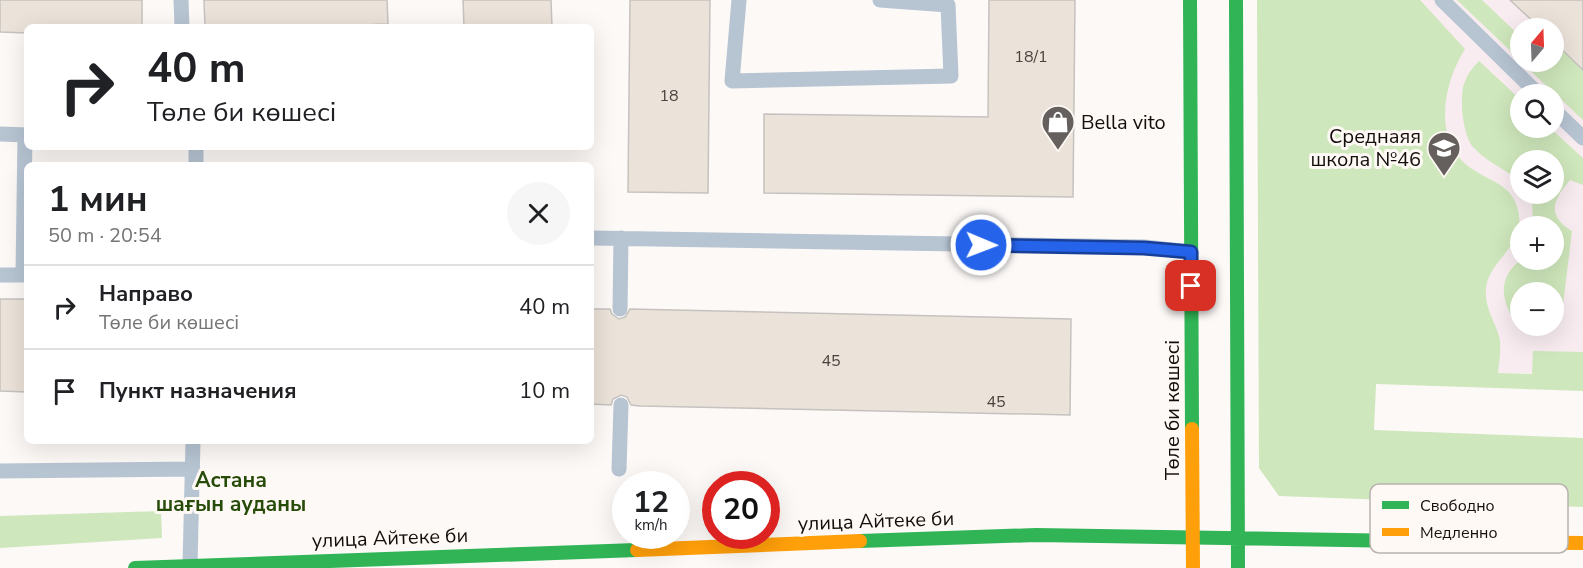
<!DOCTYPE html>
<html lang="ru">
<meta charset="utf-8">
<style>
:root{--surface:#fff;--page:#f6f6f6;--text:#202124;--muted:#757577;--line:#e0e0e0}
body{margin:0;font-family:"Nunito Sans",sans-serif;background:var(--page);color:var(--text);height:100vh;display:flex;flex-direction:column;font-size:22px;white-space:nowrap}
*{box-sizing:border-box;margin:0}
p{font-size:20px;color:var(--muted)}
.icon{flex:none;width:33px;height:33px;fill:none;stroke:currentColor;stroke-width:2;stroke-linecap:round;stroke-linejoin:round}
.map{position:relative;flex:1;overflow:hidden}
.sheet{position:absolute;left:24px;top:162px;width:570px;height:282px;display:flex;flex-direction:column;background:var(--surface);border-radius:9px;box-shadow:0 6px 24px #0002}
.sheet>*{flex:none}
.top-card{position:absolute;left:24px;top:24px;width:570px;height:126px;border-radius:9px;box-shadow:0 6px 24px #0002;background:#fff;color:var(--text);overflow:hidden}
.needle{width:39px;rotate:19deg}
.controls{position:absolute;left:1510px;top:18px;display:grid;gap:12px}
.controls a{display:grid;place-items:center;width:54px;height:54px;border-radius:50%;background:var(--surface);box-shadow:0 6px 24px #0002;font-size:30px}
.speed{position:absolute;left:612px;top:471px;display:flex;gap:12px;font-size:30px;font-weight:700;text-align:center}
.speed>*{display:grid;place-content:center;width:78px;height:78px;border-radius:50%;background:var(--surface);box-shadow:0 6px 24px #0002;line-height:1}
.speed small{font-size:15px;font-weight:400}
.speed .limit{border:9px solid #d22;background:#fff;color:#111}
.pin{position:absolute;display:grid;place-items:center;width:51px;height:51px;color:#fff;margin:-26px;border-radius:12px;box-shadow:0 3px 9px #0006}
.me{position:absolute;width:66px;margin:-33px;rotate:91deg;stroke-linejoin:round;filter:drop-shadow(0 0 4px #0008)}
.turn{display:flex;align-items:center;gap:21px;height:126px;padding:0 24px;font-size:27px}
.turn .icon{width:78px;height:78px;stroke-width:2.5}
.turn b{display:block;font-size:42px;line-height:51px}
.round{display:grid;place-items:center;flex:none;width:63px;height:63px;border-radius:32px;background:var(--page)}
.headline{display:flex;align-items:center;justify-content:space-between;height:102px;padding:0 24px}
h1{font-size:36px;font-weight:700;line-height:45px}
ul{padding:0;list-style:none}
li{display:flex;align-items:center;gap:18px;height:84px;padding:0 24px;border-top:2px solid var(--line)}
li div{flex:1}
li b{display:block;font-size:22px}
li em{font-style:normal}
.map>svg:first-child{display:block}
</style>
<div class="map">
<svg width="1583" height="568" viewBox="0 0 1583 568">
<rect width="100%" height="100%" fill="#fcf9f7"/>
<path fill="#f8ecf0" fill-rule="evenodd" d="M1366 0H1583V374L1368 371ZM1521 28H1554V62H1521ZM1521 94H1554V128H1521ZM1521 160H1554V194H1521ZM1521 226H1554V260H1521ZM1521 292H1554V326H1521Z"/>
<path fill="#cfe7bc" d="M1257 0H1420L1465 49C1444 82 1432 137 1468 166 1487 181 1512 183 1518 210 1527 247 1490 257 1486 288 1484 306 1494 320 1499 336 1502 347 1499 362 1498 373L1532 374 1533 351 1583 352V391L1376 384 1374 430 1583 438V507L1279 496 1259 468Z
M1457 0H1482L1521 37V61Z
M1554 42 1583 70V120L1521 62H1554Z
M1479 61 1521 100V128H1550L1583 158V185L1570 180C1553 200 1546 215 1572 231L1563 305H1554V292H1521V317L1515 322C1506 308 1499 290 1508 274 1511 268 1517 264 1521 258V260H1554V226H1533L1532 200 1529 194H1554V160H1521V183C1507 169 1487 163 1473 147 1463 135 1459 99 1464 84 1467 75 1472 68 1479 61Z
M161 511 162 538 0 548V516Z"/>
<path fill="#ebe2d9" stroke="#c5c2bf" stroke-width="1.5" d="M0 0H142V27H27V33L0 32Z
M204 0H387L388 24 306 27H205Z
M463 0H551L552 27H464Z
M630 0H710L708 193 628 192Z
M989 0H1075L1073 197 764 193V114L988 117Z
M1510 0H1583V70L1554 42V28H1540Z
M0 299H27V392L0 391Z
M591 309H610L612 314 619 319 625 317 630 309 1071 319 1070 415 640 406 631 405 627 397 621 395 613 399 611 405 591 404Z"/>
<g fill="none" stroke-linecap="round" stroke-linejoin="round">
<path stroke="#b7c4d2" stroke-width="15" d="M181 0 182 27
M739 0 732 81 951 76 948 5 880 0
M1442 0 1538 94
M1554 110 1583 138
M0 134 27 135
M196 147V165
M591 238 1144 247 1191 252
M0 275H23L25 135
M620 309 621 238
M619 469 621 405
M0 471 193 469
M190 565 193 441"/>
<path stroke="#30b455" stroke-width="14" d="M1190 0 1192 429
M1236 0 1238 568
M860 541 1036 535 1464 542
M135 568 637 550"/>
<path stroke="#ff9f0a" stroke-width="14" d="M1192 429 1193 568
M1464 542 1583 543
M637 550 860 541"/>
</g>
<g fill="none" stroke-linecap="round" stroke-linejoin="round">
<g stroke="#184099" stroke-width="15">
<path id="route" d="M981 245 1144 248 1191 252V286"/>
</g>
<use href="#route" stroke="#2563eb" stroke-width="10"/>
</g>
<defs>
<g id="shop-pin" transform="scale(1.725)"><path d="M0 17L-7.5 6A9.5 9.5 0 1 1 7.5 6Z" fill="#65605e" stroke="#fef9f5"/><path d="M-5-2.5h2.3a2.7 3.5 0 0 1 5.4 0H5L5.5 6h-11ZM-1.5-2.5h3a1.5 2.3 0 0 0-3 0Z" fill="#fff"/></g>
<g id="school-pin" transform="scale(1.725)"><path d="M0 17L-7.5 6A9.5 9.5 0 1 1 7.5 6Z" fill="#65605e" stroke="#fef9f5"/><path d="M0-5L7-2L0 1L-7-2ZM-4 1L0 2.5L4 1V4Q0 6-4 4Z" fill="#fff"/></g>
</defs>
<g fill-rule="evenodd">
<use href="#shop-pin" x="1058" y="122"/>
<use href="#school-pin" x="1444" y="148"/>
</g>
<g text-anchor="middle" dominant-baseline="central" stroke-width="6" stroke-linejoin="round" paint-order="stroke">
<g font-size="16" fill="#49433e">
<text x="1031" y="57">18/1</text>
<text x="669" y="96">18</text>
<text x="831" y="361">45</text>
<text x="996" y="402">45</text>
</g>
<g font-size="20" fill="#130e0b" stroke="#fef9f5" text-anchor="start">
<text x="1081" y="122">Bella vito</text>
<text x="1421" y="136" text-anchor="end">Среднаяя<tspan x="1421" dy="23">школа №46</tspan></text>
</g>
<g font-size="20" fill="#130e0b" stroke="#fef9f5">
<text transform="translate(1172 410) rotate(-90)">Төле би көшесі</text>
<text transform="translate(876 521) rotate(-2)">улица Айтеке би</text>
<text transform="translate(390 538) rotate(-2)">улица Айтеке би</text>
</g>
<g font-size="21" font-weight="bold" fill="#274b09" stroke="#fef9f5">
<text x="231" y="480">Астана<tspan x="231" dy="24">шағын ауданы</tspan></text>
</g>
</g>
<rect x="1370" y="484" width="198" height="69" rx="9" fill="#fef9f5" stroke="#b8b2af" stroke-width="1.5"/>
<rect x="1382" y="501" width="27" height="8" fill="#30b455"/>
<rect x="1382" y="528" width="27" height="8" fill="#ff9f0a"/>
<g font-size="16" fill="#130e0b">
<text x="1420" y="511">Свободно</text>
<text x="1420" y="538">Медленно</text>
</g>
</svg>
<div class="controls">
<a><svg class="needle" viewBox="-14 -14 28 28"><path d="M0-13l5 13h-10z" fill="#e53935"/><path d="M0 13l5-13h-10z" fill="#757577"/></svg></a>
<a><svg class="icon" aria-label="search" viewBox="0 0 24 24"><circle cx="10" cy="10" r="6"/><path d="M15 15l6 6"/></svg></a>
<a><svg class="icon" aria-label="layers" viewBox="0 0 24 24"><path d="M12 4l9 5-9 5-9-5zM3 14l9 5 9-5"/></svg></a>
<a>+</a>
<a>−</a>
</div>
<div class="speed"><div>12<small>km/h</small></div><div class="limit">20</div></div>
<div class="pin" style="left:1191px;top:286px;background:#d93025"><svg class="icon" aria-label="arrive" viewBox="0 0 24 24"><path d="M6 21V4h12l-3 4 3 4H6"/></svg></div>
<svg class="me" style="left:981px;top:245px" viewBox="-20 -20 40 40"><circle r="17" fill="#2563eb" stroke="#fff" stroke-width="3"/><path d="M0-11L8 9 0 5-8 9z" fill="#fff"/></svg>
<div class="top-card">
<div class="turn"><svg class="icon" aria-label="right" viewBox="0 0 24 24"><path d="M7 20v-9h11M14 6l5 5-5 5"/></svg><div><b>40 m</b>Төле би көшесі</div></div>
</div>
<section class="sheet">
<div class="headline"><div><h1>1 мин</h1><p>50 m · 20:54</p></div><a class="round"><svg class="icon" aria-label="close" viewBox="0 0 24 24"><path d="M6 6l12 12M18 6L6 18"/></svg></a></div>
<ul>
<li><svg class="icon" aria-label="right" viewBox="0 0 24 24"><path d="M7 20v-9h11M14 6l5 5-5 5"/></svg><div><b>Направо</b><p>Төле би көшесі</p></div><em>40 m</em></li>
<li><svg class="icon" aria-label="arrive" viewBox="0 0 24 24"><path d="M6 21V4h12l-3 4 3 4H6"/></svg><div><b>Пункт назначения</b></div><em>10 m</em></li>
</ul>
</section>
</div>
